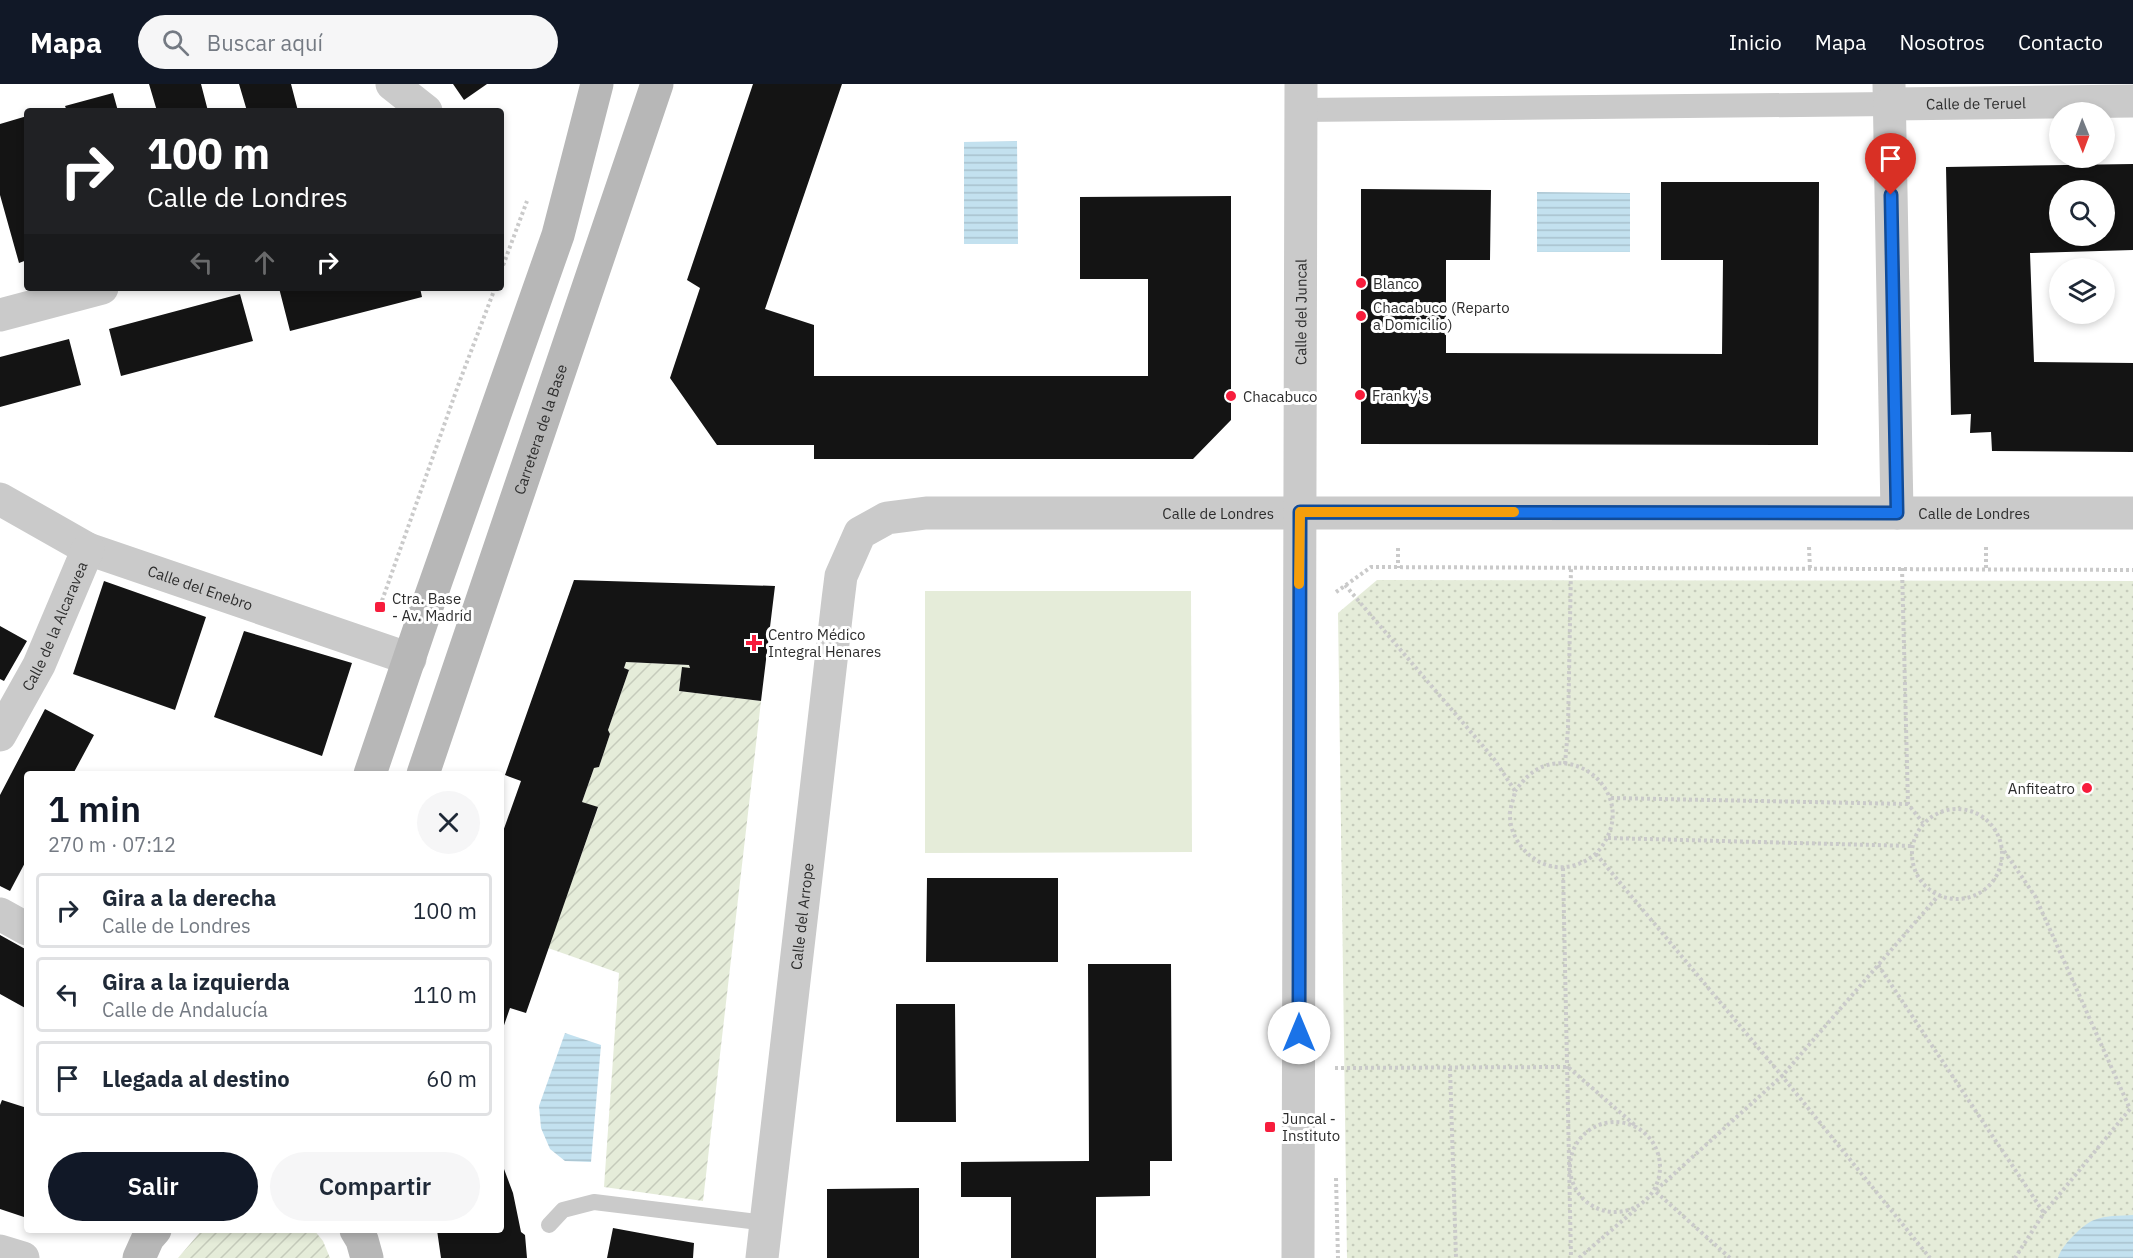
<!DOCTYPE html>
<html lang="es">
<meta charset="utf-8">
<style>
:root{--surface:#fff;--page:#f6f6f7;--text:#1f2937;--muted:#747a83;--line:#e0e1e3;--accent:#111827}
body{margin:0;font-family:"IBM Plex Sans",sans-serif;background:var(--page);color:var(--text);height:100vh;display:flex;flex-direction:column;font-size:22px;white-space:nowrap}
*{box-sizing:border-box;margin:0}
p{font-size:20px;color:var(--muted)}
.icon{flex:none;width:33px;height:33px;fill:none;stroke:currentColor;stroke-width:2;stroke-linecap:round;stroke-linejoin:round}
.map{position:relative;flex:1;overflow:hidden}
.side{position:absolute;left:24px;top:687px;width:480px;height:462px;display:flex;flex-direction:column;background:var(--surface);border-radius:6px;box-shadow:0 3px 9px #0003}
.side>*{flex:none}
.hud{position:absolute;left:24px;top:24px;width:480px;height:183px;border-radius:6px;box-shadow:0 3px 9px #0003;background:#202124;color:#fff;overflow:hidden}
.needle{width:39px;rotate:179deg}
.fabs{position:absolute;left:2049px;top:18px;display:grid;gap:12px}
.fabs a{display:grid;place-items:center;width:66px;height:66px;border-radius:50%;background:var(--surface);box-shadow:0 3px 9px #0003;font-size:30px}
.pin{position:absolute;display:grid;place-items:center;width:51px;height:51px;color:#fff;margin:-62px -26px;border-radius:50% 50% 50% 0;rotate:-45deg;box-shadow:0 0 6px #0007}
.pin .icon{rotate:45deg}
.me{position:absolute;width:66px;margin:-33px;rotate:0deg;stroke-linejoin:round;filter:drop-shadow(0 0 4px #0008)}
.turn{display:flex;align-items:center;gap:21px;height:126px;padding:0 24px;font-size:27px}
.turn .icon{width:78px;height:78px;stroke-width:2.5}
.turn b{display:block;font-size:42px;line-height:51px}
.lanes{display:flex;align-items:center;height:57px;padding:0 24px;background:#0003;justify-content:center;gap:30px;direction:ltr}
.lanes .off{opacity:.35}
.round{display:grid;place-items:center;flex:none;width:63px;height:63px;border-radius:32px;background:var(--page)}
.overview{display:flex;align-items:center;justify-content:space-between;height:102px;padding:0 24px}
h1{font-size:36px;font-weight:600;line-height:45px;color:var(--accent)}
.button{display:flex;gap:12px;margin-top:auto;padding:12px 24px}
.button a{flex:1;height:69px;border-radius:36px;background:var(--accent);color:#fff;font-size:24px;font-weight:600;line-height:69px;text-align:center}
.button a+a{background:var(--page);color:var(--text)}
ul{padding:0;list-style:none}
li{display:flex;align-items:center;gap:18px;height:75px;margin:0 12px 9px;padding:0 12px;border:3px solid var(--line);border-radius:6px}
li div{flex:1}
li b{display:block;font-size:22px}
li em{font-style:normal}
header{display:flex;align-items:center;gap:36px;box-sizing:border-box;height:84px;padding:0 30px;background:var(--accent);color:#fff}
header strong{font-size:28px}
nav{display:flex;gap:33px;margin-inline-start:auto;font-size:21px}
.search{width:420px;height:54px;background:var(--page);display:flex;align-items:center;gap:15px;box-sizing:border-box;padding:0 21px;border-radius:33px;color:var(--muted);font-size:22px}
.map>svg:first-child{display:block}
</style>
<header>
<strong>Mapa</strong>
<div class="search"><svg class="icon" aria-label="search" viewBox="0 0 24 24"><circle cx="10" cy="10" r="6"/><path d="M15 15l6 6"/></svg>Buscar aquí</div>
<nav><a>Inicio</a><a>Mapa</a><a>Nosotros</a><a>Contacto</a></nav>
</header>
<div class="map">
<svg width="2133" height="1174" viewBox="0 0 2133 1174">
<defs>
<pattern id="park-dots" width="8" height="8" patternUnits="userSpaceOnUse" patternTransform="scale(1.5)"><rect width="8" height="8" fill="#e5ecd9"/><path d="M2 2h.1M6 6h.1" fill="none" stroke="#c5cbbb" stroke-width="1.8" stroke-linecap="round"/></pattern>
<pattern id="garden-furrows" width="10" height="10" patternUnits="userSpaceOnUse" patternTransform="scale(1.5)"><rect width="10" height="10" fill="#e5ecd9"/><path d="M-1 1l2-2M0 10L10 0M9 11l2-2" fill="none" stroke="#c5cbbb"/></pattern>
<pattern id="water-rules" width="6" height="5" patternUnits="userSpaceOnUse" patternTransform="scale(1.5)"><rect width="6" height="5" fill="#c3e1ef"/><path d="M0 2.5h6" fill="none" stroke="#a8c1cd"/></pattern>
</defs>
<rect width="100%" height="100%" fill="#fff"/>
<path fill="#e5ecd9" d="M925 507H1191L1192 768 925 769Z"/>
<path fill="url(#park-dots)" d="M1377 496 2133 497V1174H1347L1338 529Z"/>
<path fill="url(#garden-furrows)" d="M626 578 689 581 690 584H682L679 607 761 617 703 1117 604 1103 619 889 548 864 598 724 582 718 594 684 599 683 610 650 608 646 629 586 624 584Z
M202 1146H314L323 1157 330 1174H178Z"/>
<path fill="url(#water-rules)" d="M1017 57 1018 160H964V58Z
M1537 108 1630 109V168H1537Z
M565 949 601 961 591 1078 565 1077 550 1065 541 1044 539 1022Z
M2133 1131V1174H2058C2061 1162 2082 1141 2094 1136 2106 1131 2121 1132 2133 1131Z"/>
<path fill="#141414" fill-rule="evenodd" d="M149 0H201L208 27H157Z
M239 0H291L298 27H247Z
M453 0H487L464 16Z
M753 0H842L765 225 814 241V292H1148V195H1080V113L1231 112V336L1193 375H814V361H717L670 294 700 204 687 196Z
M113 9 118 27H67L65 22Z
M27 32V176L19 179 0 111V40Z
M2133 80V166L2030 169 2034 278 2133 279V368L1992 367 1991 348 1970 349 1971 330 1951 331 1946 83ZM2060 106H2104V152H2060Z
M1661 98H1819L1818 361 1361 360V105L1491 106 1490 176H1446V269L1722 270 1723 176H1661Z
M279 204H420L422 213 290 247Z
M240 210 253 257 121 292 109 245Z
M69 255 81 301 0 323V273Z
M574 496 775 502 761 617 679 607 682 583 690 584 689 581 626 578 624 584 629 586 608 646 610 650 599 683 594 684 582 718 598 723 526 929 510 924 501 950V753L521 697 505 691Z
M104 497 206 533 175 626 73 590Z
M0 542 27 557 4 597 0 595Z
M244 547 352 579 322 672 214 633Z
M45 625 94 651 73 690H27V775L10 807 0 802V711Z
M927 794H1058V878H926Z
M0 851 27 866V925L0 910Z
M1088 880H1171L1172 1077H1150V1112L1096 1113V1174H1011V1113H961V1078L1089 1077Z
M896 920H955L956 1038H896Z
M2 1016 27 1024V1134L0 1125V1021Z
M501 1077 513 1109 521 1148 525 1151 527 1174H441L437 1146H501Z
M919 1104V1174H827V1105Z
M613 1144 694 1159 693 1174H607Z"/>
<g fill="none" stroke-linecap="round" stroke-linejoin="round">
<path stroke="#cacaca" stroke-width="4" stroke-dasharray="3 3" stroke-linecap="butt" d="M501 187 527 117
M1809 463 1810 485
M1986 463V485
M1398 464V484
M1902 484 1908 720 1923 739
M1345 501 1494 675 1515 707C1514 715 1509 725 1510 733 1511 760 1537 786 1565 783 1578 782 1592 775 1600 765 1642 710 1570 652 1527 693 1523 697 1519 702 1515 707
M1336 508 1371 483 2133 486
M378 528 459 299 495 204
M1565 680 1568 645 1571 484
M1611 714 1908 720
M1912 770a45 45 0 1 1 90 0a45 45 0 1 1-90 0Z
M1608 754 1912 762
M2004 767 2035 812 2130 1025 2044 1129 2015 1174
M1596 770 1782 992 1930 1174
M1563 784 1571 1174
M1878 881 2044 1129
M1335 984 1568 983 1637 1043
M1450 984 1456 1174
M1570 1083a45 45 0 1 1 90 0a45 45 0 1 1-90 0Z
M1336 1094 1338 1174
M1579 1174 1636 1125
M1730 1174 1655 1107 1782 992 1938 812"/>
<path stroke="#cacaca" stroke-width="16" d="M549 1141 563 1126 594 1118 766 1139"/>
<path stroke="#cacaca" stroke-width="24" d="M1301 26 1890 20"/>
<g stroke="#cacaca" stroke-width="33">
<path d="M392 0 426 27"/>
<path d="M1889 0 1897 429"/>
<path id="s1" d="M1890 20 2133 17"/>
<path d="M0 231 102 204"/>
<path id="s2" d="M0 415 88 465 410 575"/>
<path id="s3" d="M0 651 39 581 88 465"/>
<path d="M0 830 27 845"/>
<path d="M0 1167 23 1174"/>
<path id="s4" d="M762 1174 838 516 841 492 860 449 887 434 926 429H2133"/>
<path id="s5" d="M1298 1174 1301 0"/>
</g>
<g stroke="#b7b7b7" stroke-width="33">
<path d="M370 690 422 537 558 151 597 0"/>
<path id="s6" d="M423 690 657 0"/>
<path d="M356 1146 362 1156 367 1174"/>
<path d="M139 1174 148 1154 155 1146"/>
</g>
</g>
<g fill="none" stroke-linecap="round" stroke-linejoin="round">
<g stroke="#114b97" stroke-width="15">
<path id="route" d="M1299 949 1300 428 1897 429 1891 111"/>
</g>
<use href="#route" stroke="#1a73e8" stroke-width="10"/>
<path stroke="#f59e0b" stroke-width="10" d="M1299 500 1300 428H1514"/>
</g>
<g fill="#f71d3c" stroke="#fff" stroke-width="2">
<circle cx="1361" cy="199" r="6"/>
<circle cx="1361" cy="232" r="6"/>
<circle cx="1360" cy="311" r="6"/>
<circle cx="1231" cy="312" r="6"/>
<rect x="374" y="517" width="12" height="12" rx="3"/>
<path d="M751 550h6v6h6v6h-6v6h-6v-6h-6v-6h6z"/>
<circle cx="2087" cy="704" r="6"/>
<rect x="1264" y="1037" width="12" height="12" rx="3"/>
</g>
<g text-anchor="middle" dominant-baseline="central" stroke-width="6" stroke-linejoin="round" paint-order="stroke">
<g font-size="15" fill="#2d2d2d" stroke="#fff">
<text stroke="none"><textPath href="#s1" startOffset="86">Calle de Teruel</textPath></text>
<text stroke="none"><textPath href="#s5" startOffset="946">Calle del Juncal</textPath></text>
<text stroke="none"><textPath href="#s6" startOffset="364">Carretera de la Base</textPath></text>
<text stroke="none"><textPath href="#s4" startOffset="1096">Calle de Londres</textPath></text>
<text stroke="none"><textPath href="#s4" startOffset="1852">Calle de Londres</textPath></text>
<text stroke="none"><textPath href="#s2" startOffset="220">Calle del Enebro</textPath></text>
<text stroke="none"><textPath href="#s3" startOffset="122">Calle de la Alcaravea</textPath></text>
<text stroke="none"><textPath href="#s4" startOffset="344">Calle del Arrope</textPath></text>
</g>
<g font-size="15" fill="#2d2d2d" stroke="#fff" text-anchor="start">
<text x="1373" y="199">Blanco</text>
<text x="1373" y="223">Chacabuco (Reparto<tspan x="1373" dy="17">a Domicilio)</tspan></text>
<text x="1372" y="311">Franky's</text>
<text x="1243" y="312">Chacabuco</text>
<text x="392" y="514">Ctra. Base<tspan x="392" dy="17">- Av. Madrid</tspan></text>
<text x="768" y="550">Centro Médico<tspan x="768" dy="17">Integral Henares</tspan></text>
<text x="2075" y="704" text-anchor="end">Anfiteatro</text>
<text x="1282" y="1034">Juncal -<tspan x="1282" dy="17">Instituto</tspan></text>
</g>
</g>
</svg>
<div class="fabs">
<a><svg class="needle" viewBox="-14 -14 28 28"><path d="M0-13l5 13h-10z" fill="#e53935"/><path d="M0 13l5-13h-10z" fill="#747a83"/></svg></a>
<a><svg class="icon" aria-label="search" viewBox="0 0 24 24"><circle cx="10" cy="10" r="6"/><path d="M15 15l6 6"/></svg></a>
<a><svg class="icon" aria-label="layers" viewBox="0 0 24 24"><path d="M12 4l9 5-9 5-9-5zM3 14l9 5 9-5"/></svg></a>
</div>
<div class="pin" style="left:1891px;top:111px;background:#d93025"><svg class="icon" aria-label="arrive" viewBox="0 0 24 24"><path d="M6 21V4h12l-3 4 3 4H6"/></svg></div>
<svg class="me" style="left:1299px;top:949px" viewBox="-20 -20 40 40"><circle r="19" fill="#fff"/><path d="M0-13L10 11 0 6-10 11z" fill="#1a73e8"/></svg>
<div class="hud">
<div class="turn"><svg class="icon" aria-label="right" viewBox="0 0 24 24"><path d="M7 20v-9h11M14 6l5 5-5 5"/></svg><div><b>100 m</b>Calle de Londres</div></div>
<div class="lanes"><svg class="icon off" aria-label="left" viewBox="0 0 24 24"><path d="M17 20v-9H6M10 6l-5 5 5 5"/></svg><svg class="icon off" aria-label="ahead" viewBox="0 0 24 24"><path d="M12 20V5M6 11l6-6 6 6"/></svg><svg class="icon" aria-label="right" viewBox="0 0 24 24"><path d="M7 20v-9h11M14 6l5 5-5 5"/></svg></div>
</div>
<section class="side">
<div class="overview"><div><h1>1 min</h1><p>270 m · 07:12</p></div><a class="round"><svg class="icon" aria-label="close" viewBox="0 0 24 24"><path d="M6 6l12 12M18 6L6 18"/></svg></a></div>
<ul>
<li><svg class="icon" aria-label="right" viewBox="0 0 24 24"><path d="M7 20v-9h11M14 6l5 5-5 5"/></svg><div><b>Gira a la derecha</b><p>Calle de Londres</p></div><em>100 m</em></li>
<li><svg class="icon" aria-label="left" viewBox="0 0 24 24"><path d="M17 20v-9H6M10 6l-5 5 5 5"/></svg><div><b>Gira a la izquierda</b><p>Calle de Andalucía</p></div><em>110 m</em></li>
<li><svg class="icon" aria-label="arrive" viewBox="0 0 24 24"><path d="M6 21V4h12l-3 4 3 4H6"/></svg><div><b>Llegada al destino</b></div><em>60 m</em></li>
</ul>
<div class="button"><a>Salir</a><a>Compartir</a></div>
</section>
</div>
